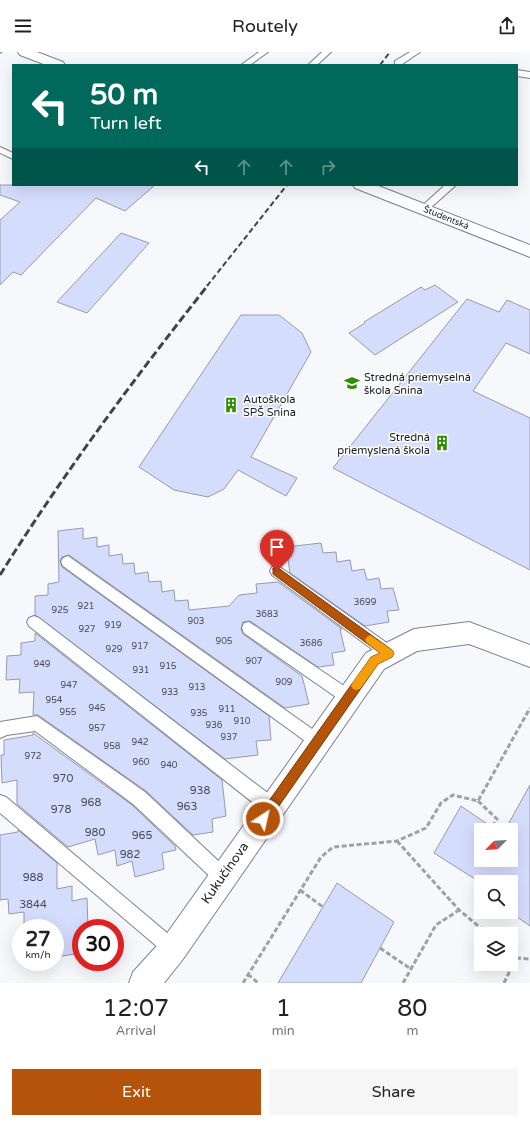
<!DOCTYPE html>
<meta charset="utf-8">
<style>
:root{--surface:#fff;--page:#f6f6f6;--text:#222;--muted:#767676;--accent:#b45309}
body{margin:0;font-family:"Varela Round",sans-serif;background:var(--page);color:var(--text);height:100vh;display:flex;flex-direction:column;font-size:15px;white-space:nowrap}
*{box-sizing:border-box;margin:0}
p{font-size:13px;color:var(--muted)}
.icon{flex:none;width:22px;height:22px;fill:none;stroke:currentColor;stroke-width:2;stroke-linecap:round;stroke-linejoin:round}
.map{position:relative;height:931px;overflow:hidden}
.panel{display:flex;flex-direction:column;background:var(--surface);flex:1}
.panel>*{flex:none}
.banner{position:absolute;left:12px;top:12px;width:506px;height:122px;border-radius:0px;box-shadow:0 4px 16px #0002;background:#00695c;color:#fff;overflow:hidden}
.needle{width:26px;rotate:246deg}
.buttons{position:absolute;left:474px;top:771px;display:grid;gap:8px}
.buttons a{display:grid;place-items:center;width:44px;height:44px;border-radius:0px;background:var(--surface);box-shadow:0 4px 16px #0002;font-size:20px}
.speed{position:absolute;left:12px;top:867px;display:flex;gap:8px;font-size:20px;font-weight:700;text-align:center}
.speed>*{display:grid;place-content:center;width:52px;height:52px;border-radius:50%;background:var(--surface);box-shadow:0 4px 16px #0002;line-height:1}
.speed small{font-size:10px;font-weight:400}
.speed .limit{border:6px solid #d22;background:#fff;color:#111}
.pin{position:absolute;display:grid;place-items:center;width:34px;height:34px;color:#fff;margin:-41px -17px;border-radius:50% 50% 50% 0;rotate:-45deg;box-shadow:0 0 4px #0007}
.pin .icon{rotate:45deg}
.me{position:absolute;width:44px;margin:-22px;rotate:35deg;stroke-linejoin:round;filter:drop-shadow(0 0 3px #0008)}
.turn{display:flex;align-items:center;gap:14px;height:84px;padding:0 12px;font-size:18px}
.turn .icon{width:52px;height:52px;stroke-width:2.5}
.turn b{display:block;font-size:28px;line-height:34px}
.lanes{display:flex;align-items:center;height:38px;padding:0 12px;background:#0003;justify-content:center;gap:20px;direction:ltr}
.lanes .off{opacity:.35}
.eta{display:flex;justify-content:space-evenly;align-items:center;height:68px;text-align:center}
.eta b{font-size:24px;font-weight:600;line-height:28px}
.button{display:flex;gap:8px;margin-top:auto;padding:8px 12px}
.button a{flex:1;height:46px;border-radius:0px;background:var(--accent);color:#fff;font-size:16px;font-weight:600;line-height:46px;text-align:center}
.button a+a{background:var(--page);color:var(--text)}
header{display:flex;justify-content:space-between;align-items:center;height:52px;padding:0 12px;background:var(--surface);font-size:18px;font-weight:600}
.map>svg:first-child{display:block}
</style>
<header><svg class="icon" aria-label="menu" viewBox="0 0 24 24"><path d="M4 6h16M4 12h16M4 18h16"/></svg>Routely<svg class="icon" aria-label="share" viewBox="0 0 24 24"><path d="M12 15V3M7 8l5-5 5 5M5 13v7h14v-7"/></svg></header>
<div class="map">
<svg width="530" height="931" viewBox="0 0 530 931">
<rect width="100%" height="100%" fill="#f7f8fc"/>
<path fill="#d5ddfd" stroke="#969aad" d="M0 133H155L125 159 96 146 21 223 13 220 0 233V168L20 150 0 143Z
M121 181 149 191 87 261 57 250Z
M435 233 458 250 375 303 349 281 365 271 364 270 421 235 425 238Z
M467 247 499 260 507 248 530 258V302L506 291 473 339 530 366V518L333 416Z
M241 263H279L302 281 311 300 251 405 297 426 286 444 238 418 224 437 208 445 174 438 139 415Z
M83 476V487L97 485V495L109 493V504L122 502 123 512 134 511 135 522 148 520 149 530 161 529 162 540 174 538 175 549 188 548 189 558 229 554 239 543 257 541 256 532 278 530 342 577H340L345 599 332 601 334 613 318 615 250 569 243 570 241 577 243 582 302 624 309 652 285 656 69 503 62 505 60 509 62 515 269 664 271 688 256 689 258 703 225 707 35 563V544L48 543V532L59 530 58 479Z
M321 491 323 501 336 500 337 510 350 508 352 519 364 517 367 528 379 526 381 537 393 536 399 558 387 559 389 570 365 574 290 521 286 495Z
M35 581 222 728 226 764 212 767 213 780 193 783 146 739 38 663H33L34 640 19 641 20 627 6 628 7 604 21 603V591L35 589Z
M33 681 132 753 175 794 176 798 162 801 164 817 135 825 132 809 117 814 115 798 98 803 95 787 68 795 17 752V728L2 731 1 703H4V688L33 683Z
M530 733V874L510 860 511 830H481V839L475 834 478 829 434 801 461 754 496 778H481V808H511V778H505Z
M18 778 57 811V837L72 834V849L87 846 88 876H81V901L56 905 55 876H24V860L9 862 8 847 0 848V783L18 780Z
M337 831 394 870 361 931H278Z"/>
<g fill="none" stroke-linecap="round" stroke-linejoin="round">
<g stroke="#7d8193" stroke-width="2">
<path id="service" d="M259 0H268L250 13H241Z
M322 0H331L317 13H308Z
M410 0H420L401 13H395V9Z
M517 18 530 20V26L517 24Z
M0 95 13 101V107L0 101Z
M445 133H456L427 159H421L419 157 421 155Z
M68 504 322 684 325 689 322 694 317 696 312 694 63 514 61 510 63 506Z
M277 513 394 596 396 601 394 606 389 608 384 606 272 523 270 519 272 515Z
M34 564 39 566 278 749 280 755 278 761 272 763 266 761 29 574 27 570 29 566Z
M249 570 353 640 355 645 353 650 348 652 343 650 244 581 242 576 244 571Z
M37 664 145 740 229 819 231 825 229 831 223 833 217 831 133 752 35 679 7 683 0 686V670Z
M0 743 6 745 179 891 182 897 179 903 173 906 167 903 0 761Z"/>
</g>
<g stroke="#7d8193" stroke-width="2">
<path id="minor" d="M18 0H37L63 10 65 13H46L20 3Z
M353 133H376L530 193V205L355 136Z
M469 570 530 593V615L469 592 417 599 384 617 183 907 164 931H129L133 920 163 887 366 601 414 577Z"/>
</g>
<path stroke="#9fa1a5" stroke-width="2" stroke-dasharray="3 1.5" stroke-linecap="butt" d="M0 1 2 0"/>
<path stroke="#9fa1a5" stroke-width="3" stroke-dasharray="5 2.5" stroke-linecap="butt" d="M478 749 497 767 492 775
M397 789 459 858 488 882
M300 838 323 855
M380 896 411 917
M516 906 530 907
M248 922 258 931
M243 931 321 805 333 795 397 789 426 776 441 751 453 743 478 749 530 656
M403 931 436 873 459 858
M504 931 516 906 511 901"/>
<use href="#service" fill="#fff" fill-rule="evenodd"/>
<use href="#minor" fill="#fff" fill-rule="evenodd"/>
<path stroke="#414348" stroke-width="2" stroke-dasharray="5.5 3" stroke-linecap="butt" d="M380 13 390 0
M207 234 287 133"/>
<path stroke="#414348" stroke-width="3" stroke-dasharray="8 3.5" stroke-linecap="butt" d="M0 523C63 422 134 327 208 233"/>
</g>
<path fill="#b45309" stroke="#753606" d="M277 515 392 598 394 601 392 605 378 612 267 771 263 772 259 771 258 767 259 763 371 605 380 601 273 522V516Z"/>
<path fill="#f59e0b" d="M370 583 392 598 394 601 392 605 378 612 360 637 356 638 353 637 351 634 353 630 371 605 380 601 367 591 365 588 367 585Z"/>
<defs>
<g id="school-bare" transform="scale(1.2)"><path d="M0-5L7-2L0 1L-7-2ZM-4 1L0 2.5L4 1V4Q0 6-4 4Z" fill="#2e8e01" stroke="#fff" stroke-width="2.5" paint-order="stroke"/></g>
<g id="building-bare" transform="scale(1.2)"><path d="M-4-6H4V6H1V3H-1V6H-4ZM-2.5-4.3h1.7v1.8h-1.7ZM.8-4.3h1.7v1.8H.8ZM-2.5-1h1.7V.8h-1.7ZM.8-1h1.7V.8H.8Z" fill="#2e8e01" stroke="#fff" stroke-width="2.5" paint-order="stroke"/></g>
</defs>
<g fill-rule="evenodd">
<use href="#school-bare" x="352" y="331"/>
<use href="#building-bare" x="231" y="353"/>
<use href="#building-bare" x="442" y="391"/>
</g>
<g text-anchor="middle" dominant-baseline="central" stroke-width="3" stroke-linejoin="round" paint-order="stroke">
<g font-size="9" fill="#191b21" stroke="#fff">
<text transform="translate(446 166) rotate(22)">Študentská</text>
</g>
<g font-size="9" fill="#484c58">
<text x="365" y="550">3699</text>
<text x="86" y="554">921</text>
<text x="60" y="558">925</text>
<text x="267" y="562">3683</text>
<text x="196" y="569">903</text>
<text x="113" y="573">919</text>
<text x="87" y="577">927</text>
<text x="224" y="589">905</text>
<text x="311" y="591">3686</text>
<text x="140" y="594">917</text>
<text x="114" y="597">929</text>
<text x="254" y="609">907</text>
<text x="42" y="612">949</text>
<text x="168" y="614">915</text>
<text x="141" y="618">931</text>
<text x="284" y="630">909</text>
<text x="69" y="633">947</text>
<text x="197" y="635">913</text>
<text x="170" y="640">933</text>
<text x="54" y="648">954</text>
<text x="97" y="656">945</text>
<text x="227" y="657">911</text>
<text x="68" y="660">955</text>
<text x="199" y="661">935</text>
<text x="242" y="669">910</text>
<text x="214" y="673">936</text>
<text x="97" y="676">957</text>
<text x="229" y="685">937</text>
<text x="140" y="690">942</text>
<text x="112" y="694">958</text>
<text x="33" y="704">972</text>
<text x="141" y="710">960</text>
<text x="169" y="713">940</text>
</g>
<g font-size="11" fill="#191b21" stroke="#fff" text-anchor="start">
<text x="364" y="325">Stredná priemyselná<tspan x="364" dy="13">škola Snina</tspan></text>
<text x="243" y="347">Autoškola<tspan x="243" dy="13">SPŠ Snina</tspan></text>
<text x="430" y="385" text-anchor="end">Stredná<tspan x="430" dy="13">priemyslená škola</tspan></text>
</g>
<g font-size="11" fill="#484c58">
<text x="63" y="726">970</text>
<text x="200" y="738">938</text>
<text x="91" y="750">968</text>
<text x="187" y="754">963</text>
<text x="61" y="757">978</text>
<text x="95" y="780">980</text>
<text x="142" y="783">965</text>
<text x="130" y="802">982</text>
<text x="33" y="825">988</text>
<text x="33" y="852">3844</text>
</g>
<g font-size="13" fill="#191b21" stroke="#fff">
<text transform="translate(225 821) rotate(-55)">Kukučínova</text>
</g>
</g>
</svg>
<div class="buttons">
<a><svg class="needle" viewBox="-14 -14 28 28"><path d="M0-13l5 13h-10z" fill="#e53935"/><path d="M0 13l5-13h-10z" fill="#767676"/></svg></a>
<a><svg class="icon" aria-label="search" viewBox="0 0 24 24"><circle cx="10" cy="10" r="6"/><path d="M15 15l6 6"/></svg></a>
<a><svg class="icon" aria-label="layers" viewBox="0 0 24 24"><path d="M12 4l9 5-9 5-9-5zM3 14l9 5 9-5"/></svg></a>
</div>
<div class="speed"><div>27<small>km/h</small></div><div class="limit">30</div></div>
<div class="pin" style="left:277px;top:519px;background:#d93025"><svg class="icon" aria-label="arrive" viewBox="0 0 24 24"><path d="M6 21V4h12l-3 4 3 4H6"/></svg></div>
<svg class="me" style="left:263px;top:767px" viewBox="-20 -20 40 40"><circle r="17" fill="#b45309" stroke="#fff" stroke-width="3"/><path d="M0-11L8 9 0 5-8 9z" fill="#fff"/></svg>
<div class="banner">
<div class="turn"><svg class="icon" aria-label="left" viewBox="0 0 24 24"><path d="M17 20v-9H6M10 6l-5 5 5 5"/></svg><div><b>50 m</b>Turn left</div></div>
<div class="lanes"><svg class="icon" aria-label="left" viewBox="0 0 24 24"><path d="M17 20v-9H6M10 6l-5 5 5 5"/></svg><svg class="icon off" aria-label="ahead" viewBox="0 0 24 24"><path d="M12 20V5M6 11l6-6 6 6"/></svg><svg class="icon off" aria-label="ahead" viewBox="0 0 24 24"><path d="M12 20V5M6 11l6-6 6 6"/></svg><svg class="icon off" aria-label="right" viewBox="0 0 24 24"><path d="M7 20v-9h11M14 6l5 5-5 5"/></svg></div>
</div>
</div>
<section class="panel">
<div class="eta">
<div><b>12:07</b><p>Arrival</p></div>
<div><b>1</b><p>min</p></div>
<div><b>80</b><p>m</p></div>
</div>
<div class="button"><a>Exit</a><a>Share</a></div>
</section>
